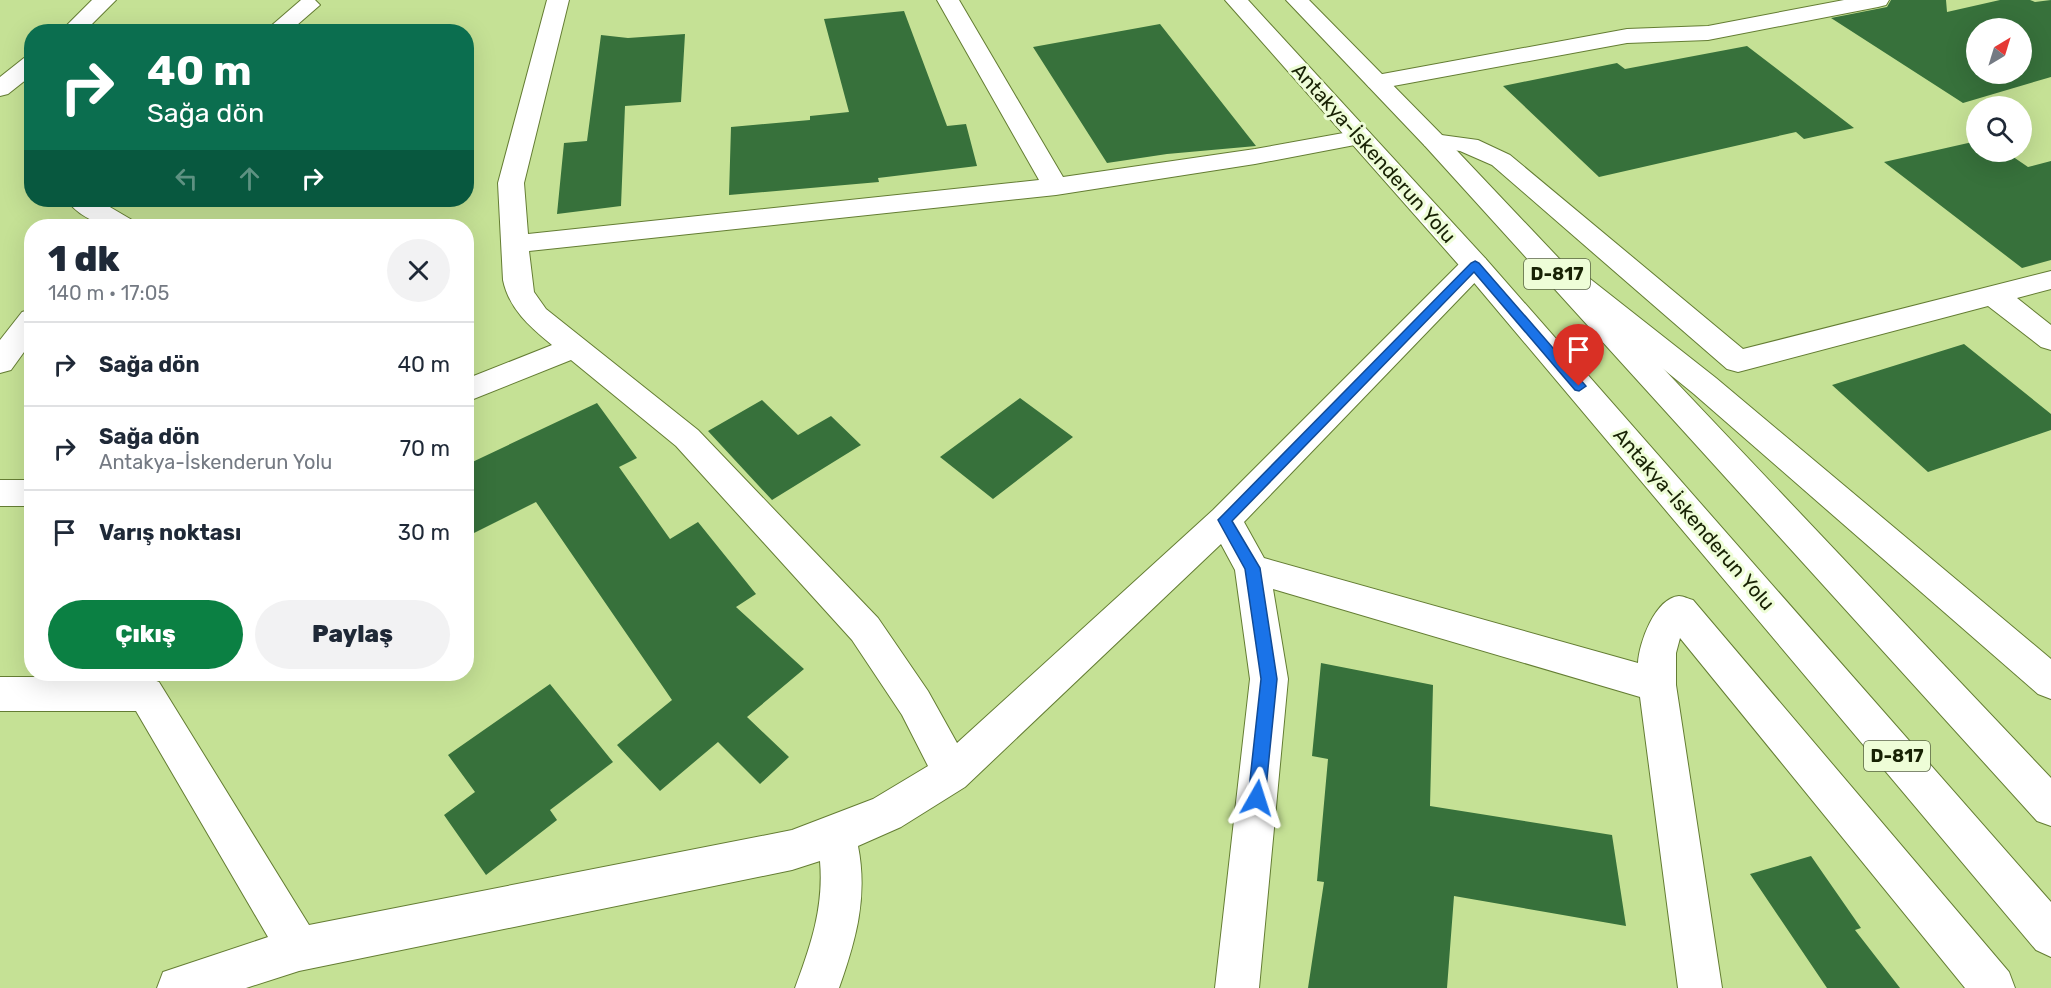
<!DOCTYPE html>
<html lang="tr">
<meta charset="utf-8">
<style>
:root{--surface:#fff;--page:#f2f2f3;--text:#1f2937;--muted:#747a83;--line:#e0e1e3;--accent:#0b8043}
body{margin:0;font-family:Rubik,sans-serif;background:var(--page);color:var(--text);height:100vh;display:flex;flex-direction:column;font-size:22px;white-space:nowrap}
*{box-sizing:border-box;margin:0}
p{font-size:20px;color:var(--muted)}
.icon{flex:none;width:33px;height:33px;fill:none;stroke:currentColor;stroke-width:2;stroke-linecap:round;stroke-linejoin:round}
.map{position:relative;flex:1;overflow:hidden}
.sheet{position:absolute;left:24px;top:219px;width:450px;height:462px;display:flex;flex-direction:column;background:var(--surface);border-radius:24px;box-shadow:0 6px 24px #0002}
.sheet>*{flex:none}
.hud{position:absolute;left:24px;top:24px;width:450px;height:183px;border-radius:24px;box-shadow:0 6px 24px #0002;background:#0b6e4f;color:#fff;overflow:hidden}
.needle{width:39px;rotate:38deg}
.controls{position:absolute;left:1966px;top:18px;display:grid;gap:12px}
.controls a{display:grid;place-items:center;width:66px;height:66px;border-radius:50%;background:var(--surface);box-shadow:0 6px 24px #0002;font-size:30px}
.pin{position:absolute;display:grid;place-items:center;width:51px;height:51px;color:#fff;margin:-62px -26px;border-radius:50% 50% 50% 0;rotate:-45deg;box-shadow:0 0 6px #0007}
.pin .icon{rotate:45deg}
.me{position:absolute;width:66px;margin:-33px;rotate:6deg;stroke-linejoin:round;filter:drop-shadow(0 0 4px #0008)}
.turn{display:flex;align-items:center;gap:21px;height:126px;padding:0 24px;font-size:27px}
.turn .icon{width:78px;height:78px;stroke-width:2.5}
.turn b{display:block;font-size:42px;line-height:51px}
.lanes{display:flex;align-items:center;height:57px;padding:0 24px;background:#0003;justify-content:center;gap:30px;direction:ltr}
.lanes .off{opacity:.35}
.round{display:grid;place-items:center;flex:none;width:63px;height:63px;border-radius:32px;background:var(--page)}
.headline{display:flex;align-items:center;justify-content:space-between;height:102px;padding:0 24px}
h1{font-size:36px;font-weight:800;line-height:45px}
.cta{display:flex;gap:12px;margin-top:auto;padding:12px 24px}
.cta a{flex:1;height:69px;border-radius:36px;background:var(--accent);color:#fff;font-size:24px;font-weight:800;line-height:69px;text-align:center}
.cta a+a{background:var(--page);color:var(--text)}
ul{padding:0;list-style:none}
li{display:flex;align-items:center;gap:18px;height:84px;padding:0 24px;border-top:2px solid var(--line)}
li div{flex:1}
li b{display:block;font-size:22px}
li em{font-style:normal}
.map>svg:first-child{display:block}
</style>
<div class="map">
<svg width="2051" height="988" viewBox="0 0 2051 988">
<rect width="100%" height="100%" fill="#c5e195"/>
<path fill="#37713b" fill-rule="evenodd" d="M1891 0H1946L1947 12 2000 0H2030L2035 2 2051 0V77L1963 103 1831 18 1887 7ZM1977 28H2022V74H1977Z
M904 11 947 126 966 124 977 166 878 178 879 182 729 195 731 127 810 120V116L849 112 824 19Z
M1160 24 1256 146 1167 154 1107 163 1033 47Z
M685 34 681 102 625 106 621 206 557 214 564 143 587 141 601 35 628 38Z
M1747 46 1854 128 1804 139 1796 132 1599 177 1503 86 1617 63 1625 69Z
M1977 141V152H2006L2028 167 2051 161V260L2022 268 1884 162Z
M1964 344 2051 414V430L1928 472 1832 385Z
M1020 398 1073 437 993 499 940 457Z
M762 400 798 435 831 416 861 445 772 500 708 431Z
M597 403 637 458 619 467 670 539 698 522 756 594 736 607 804 669 747 717 789 757 760 784 718 742 660 791 617 745 672 700 536 502 466 537V465Z
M1321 663 1433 685 1430 806 1612 835 1626 926 1454 896 1447 988H1308L1324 882 1317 881 1328 759 1312 756Z
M550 684 613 762 550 810 557 820 486 875 444 815 475 792 448 755Z
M1811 856 1861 928 1855 930 1900 988H1827L1750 874Z"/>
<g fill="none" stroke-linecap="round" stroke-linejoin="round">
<g stroke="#647d33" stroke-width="2">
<path id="minor" d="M92 0H116L84 32H60Z
M301 0H315L320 5 289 32H264Z
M547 0H569L524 183 528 234 1039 180 937 0H959L1063 177 1255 149 1360 130 1369 132 1372 137 1369 142 1360 144 1255 164 1056 195 529 251 534 292 546 309 698 430 878 618 928 691 957 743 1213 510 1465 258 1475 256 1485 258 1489 265 1485 272 1244 522 1264 558 1638 663C1639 643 1655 598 1679 596 1683 596 1689 599 1693 600L2009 972 2015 988H1965L1680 638 1676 653V685L1722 988H1678L1640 697 1273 589 1288 679 1259 988H1215L1250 679 1235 570 1221 544 965 787 901 827 858 846C868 897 856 940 839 988H795C811 945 824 907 820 861L792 870 299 971 246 988H157L163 972 268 937 136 711H0V677H146L159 682 309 925 792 830 873 799 928 766 902 715 852 640 676 446 571 360 466 402V379L552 345C530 327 509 309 503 280L498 183Z
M1844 0H1889L1886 5 1878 7 1708 40 1627 43 1377 89 1369 87 1365 82 1369 77 1377 75 1627 29 1708 26Z
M32 56V75L8 94 0 96V77L24 58Z
M1434 134 1478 140 1510 155 1743 349 2051 271V289L2017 298 2051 325V350L2041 347 1988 306 1738 372 1727 369 1492 165 1460 151 1425 146 1422 141 1425 136Z
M67 200H98L132 220 136 226C112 229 82 222 67 200Z
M1565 265 1575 267 1716 378 2051 659V699L2038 694 1694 394 1555 281 1551 274 1555 267Z
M32 309V341L11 370 0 373V340L22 312Z
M0 480H32V506H0Z"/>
</g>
<g stroke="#647d33" stroke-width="2">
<path id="highway" d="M1225 0H1248L1485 258 2051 902V957L2036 950 1465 272Z
M1286 0H1309L1443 136 2051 778V826L2037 821 1425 146Z"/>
</g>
<use href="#minor" fill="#fff" fill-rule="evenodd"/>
<use href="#highway" fill="#fff" fill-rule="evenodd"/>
</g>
<path fill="#1a73e8" stroke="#114b97" stroke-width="1.5" d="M1475 261 1479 263 1586 386 1579 391 1575 390 1474 272 1232 521 1260 568 1277 679 1265 798 1263 804 1257 806 1251 804 1248 798 1261 679 1245 569 1218 520 1471 263Z"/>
<g text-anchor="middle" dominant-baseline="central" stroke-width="6" stroke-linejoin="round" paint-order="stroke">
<g fill="#eefdd7" stroke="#586443" stroke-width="1.5">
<rect x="1524" y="259" width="66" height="30" rx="4.5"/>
<rect x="1864" y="741" width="66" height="30" rx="4.5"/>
</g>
<g font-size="18" font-weight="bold" fill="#182204">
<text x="1557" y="274">D-817</text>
<text x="1897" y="756">D-817</text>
</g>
<g font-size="20" fill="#182204" stroke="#eefdd7">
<text transform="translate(1374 153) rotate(48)">Antakya-İskenderun Yolu</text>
<text transform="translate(1694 519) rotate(49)">Antakya-İskenderun Yolu</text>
</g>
</g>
</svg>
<div class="controls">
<a><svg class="needle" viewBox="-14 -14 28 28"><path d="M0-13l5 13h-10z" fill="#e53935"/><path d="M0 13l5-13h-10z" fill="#747a83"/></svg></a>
<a><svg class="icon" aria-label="search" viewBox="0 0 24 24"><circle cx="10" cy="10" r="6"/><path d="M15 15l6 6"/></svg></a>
</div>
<div class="pin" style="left:1579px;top:386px;background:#d93025"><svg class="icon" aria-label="arrive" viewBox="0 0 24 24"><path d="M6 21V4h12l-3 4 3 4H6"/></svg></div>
<svg class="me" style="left:1257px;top:798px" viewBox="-20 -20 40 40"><path d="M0-17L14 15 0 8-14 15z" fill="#1a73e8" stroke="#fff" stroke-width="4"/></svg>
<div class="hud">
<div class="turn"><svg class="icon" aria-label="right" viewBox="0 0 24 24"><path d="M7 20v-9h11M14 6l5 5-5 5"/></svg><div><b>40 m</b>Sağa dön</div></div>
<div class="lanes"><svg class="icon off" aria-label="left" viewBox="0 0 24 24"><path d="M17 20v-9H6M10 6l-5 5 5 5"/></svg><svg class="icon off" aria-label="ahead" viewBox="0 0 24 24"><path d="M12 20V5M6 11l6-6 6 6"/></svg><svg class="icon" aria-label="right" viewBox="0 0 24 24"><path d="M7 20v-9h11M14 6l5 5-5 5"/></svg></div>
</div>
<section class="sheet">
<div class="headline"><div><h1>1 dk</h1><p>140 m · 17:05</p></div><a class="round"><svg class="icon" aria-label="close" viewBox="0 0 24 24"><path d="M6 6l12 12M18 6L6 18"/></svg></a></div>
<ul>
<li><svg class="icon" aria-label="right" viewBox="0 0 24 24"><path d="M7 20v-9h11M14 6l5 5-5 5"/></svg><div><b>Sağa dön</b></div><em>40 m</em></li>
<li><svg class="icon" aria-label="right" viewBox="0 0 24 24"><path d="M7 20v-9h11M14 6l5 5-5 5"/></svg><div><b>Sağa dön</b><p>Antakya-İskenderun Yolu</p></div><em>70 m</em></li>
<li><svg class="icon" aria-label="arrive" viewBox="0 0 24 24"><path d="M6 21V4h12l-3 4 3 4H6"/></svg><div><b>Varış noktası</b></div><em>30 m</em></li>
</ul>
<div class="cta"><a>Çıkış</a><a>Paylaş</a></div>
</section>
</div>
